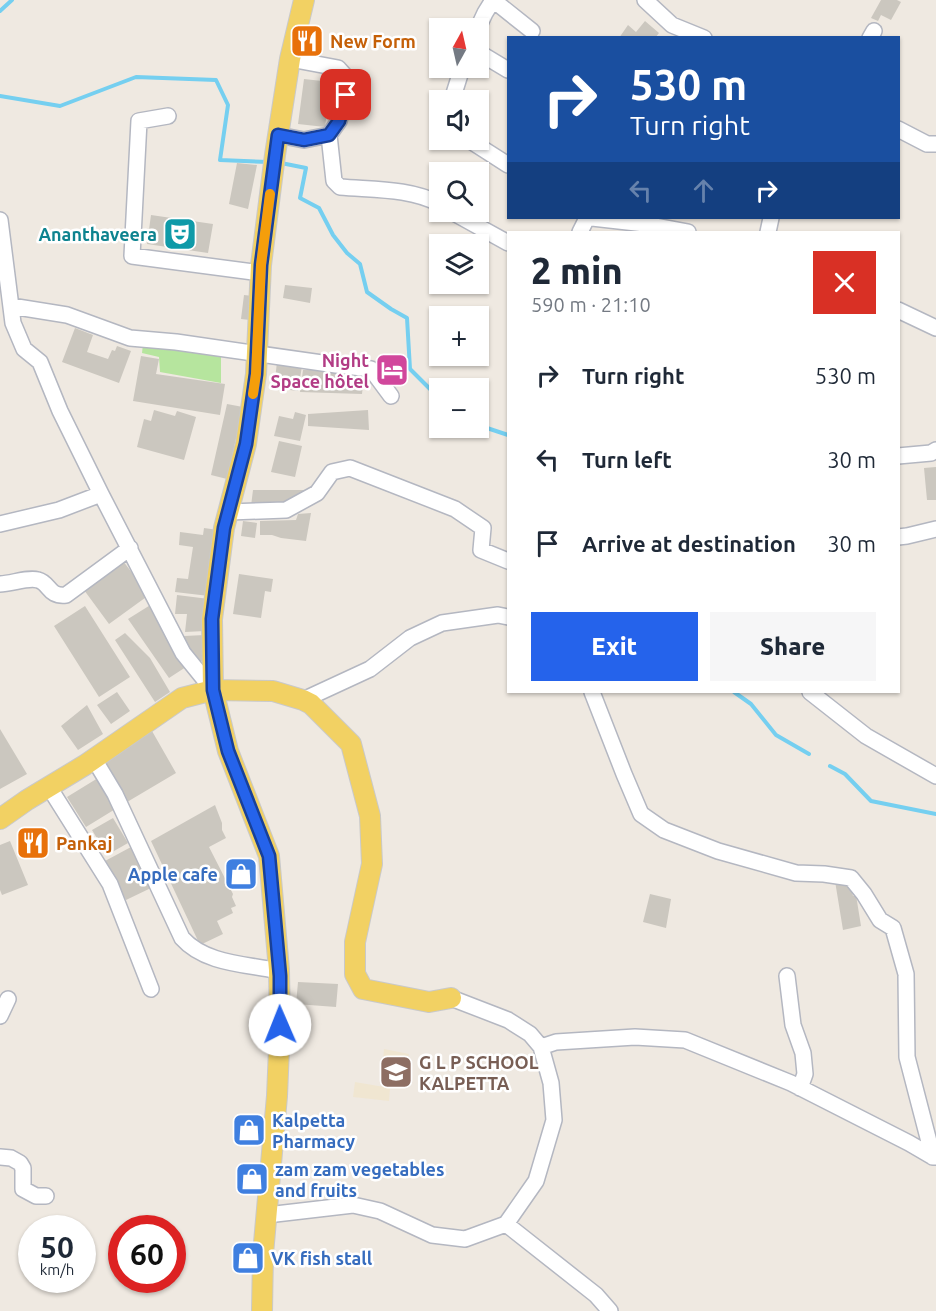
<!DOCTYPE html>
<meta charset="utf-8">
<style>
:root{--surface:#fff;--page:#f6f6f7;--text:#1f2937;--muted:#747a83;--accent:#2563eb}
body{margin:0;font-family:Ubuntu,sans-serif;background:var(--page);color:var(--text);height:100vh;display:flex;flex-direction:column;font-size:22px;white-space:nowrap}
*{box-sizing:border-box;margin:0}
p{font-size:20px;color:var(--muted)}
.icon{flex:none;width:33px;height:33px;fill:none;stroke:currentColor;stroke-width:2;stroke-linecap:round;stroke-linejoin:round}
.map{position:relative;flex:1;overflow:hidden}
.sheet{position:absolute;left:507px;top:231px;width:393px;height:462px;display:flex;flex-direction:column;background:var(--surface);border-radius:0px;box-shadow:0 2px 4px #0004}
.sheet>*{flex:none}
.hud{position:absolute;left:507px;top:36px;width:393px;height:183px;border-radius:0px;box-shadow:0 2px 4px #0004;background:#1a4fa0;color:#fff;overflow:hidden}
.needle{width:39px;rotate:8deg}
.fabs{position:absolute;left:429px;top:18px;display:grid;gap:12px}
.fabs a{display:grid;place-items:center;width:60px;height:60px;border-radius:0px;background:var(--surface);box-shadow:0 2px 4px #0004;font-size:30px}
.speed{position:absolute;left:18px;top:1215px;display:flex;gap:12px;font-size:30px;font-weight:700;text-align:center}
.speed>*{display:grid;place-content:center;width:78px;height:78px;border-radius:50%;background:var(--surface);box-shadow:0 2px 4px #0004;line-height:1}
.speed small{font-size:15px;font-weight:400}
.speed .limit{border:9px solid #d22;background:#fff;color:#111}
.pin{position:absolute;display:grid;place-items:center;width:51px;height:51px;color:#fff;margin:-26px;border-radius:12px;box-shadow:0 3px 9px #0006}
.me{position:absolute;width:66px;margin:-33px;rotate:359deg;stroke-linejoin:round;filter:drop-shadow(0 0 4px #0008)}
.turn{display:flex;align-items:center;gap:21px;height:126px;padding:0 24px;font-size:27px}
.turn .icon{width:78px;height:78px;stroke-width:2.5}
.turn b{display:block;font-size:42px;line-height:51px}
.lanes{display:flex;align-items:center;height:57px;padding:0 24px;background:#0003;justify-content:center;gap:30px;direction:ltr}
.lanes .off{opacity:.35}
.round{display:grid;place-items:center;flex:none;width:63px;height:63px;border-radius:0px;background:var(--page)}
.headline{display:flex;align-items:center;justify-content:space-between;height:102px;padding:0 24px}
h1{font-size:36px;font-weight:800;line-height:45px}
.button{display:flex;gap:12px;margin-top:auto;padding:12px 24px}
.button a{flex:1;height:69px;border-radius:0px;background:var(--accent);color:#fff;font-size:24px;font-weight:800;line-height:69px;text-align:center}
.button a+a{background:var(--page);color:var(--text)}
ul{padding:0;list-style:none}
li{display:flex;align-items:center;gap:18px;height:84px;padding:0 24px}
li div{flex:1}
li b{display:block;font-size:22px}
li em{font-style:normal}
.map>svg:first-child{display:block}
</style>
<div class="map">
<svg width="936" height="1311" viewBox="0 0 936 1311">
<rect width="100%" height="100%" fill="#efe9e1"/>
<path fill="#f0e6d1" d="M384 1049 409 1054 399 1087 385 1083 390 1061 383 1060Z
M355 1082 390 1088 389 1101 353 1097Z"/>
<path fill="#b6e59e" d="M143 344 221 354V383L160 372 159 357 142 353Z"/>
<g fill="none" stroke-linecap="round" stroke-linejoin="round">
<path stroke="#75cff0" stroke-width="4" d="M0 11 12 0
M0 96 60 106 136 77 216 80 228 105 220 160 268 162
M281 163 306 168 300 198 319 208 333 235 347 253 360 264 367 292 391 309 407 318 410 369 431 390 440 391
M478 425 508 435
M734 692 751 704 776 735 809 754
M830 766 845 774 871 801 936 814"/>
</g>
<path fill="#cbc7bf" d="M881 0H897L901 2 891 20 881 15 878 21 871 18Z
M645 21 659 33 655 38H619L628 25 636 32Z
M304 79 331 82 325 127 298 124Z
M237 163 257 165 248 209 229 204Z
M151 215 213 224 208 253 147 244Z
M285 285 312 288 310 303 283 298Z
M244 295 253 296 250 320 241 319Z
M75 328 93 335 87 352 108 359 112 350 115 351 117 346 131 351 119 383 62 362Z
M141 356 159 359 156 374 225 384 220 415 133 401Z
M277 362 302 366 298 391 274 388Z
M333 369 364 374 362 394 300 392 303 370Z
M227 404 243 407 227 479 211 475Z
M154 410 175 416 177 411 196 417 184 460 137 447 144 419 151 421Z
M368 410 369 430 308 426V414Z
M295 412 306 415 300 441 274 436 279 416 293 419Z
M279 441 302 446 295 477 271 472Z
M936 467V500H927L924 468Z
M253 490H304L306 495 283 505 251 506Z
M311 513 306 541 281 538 272 535H260V521L296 520 298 514Z
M243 521 257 523 255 538 241 536Z
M204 528 218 530 209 596 175 592 177 578 188 579 193 547 179 545 180 532 203 535Z
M123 561 149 595 109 624 84 590Z
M239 574 273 579 271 592 265 591 261 618 233 614Z
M177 595 209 599 205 631 185 632 187 614H175Z
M152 604 189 665 169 678 128 619Z
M85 606 130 677 99 697 54 626Z
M125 633 150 658 170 692 155 702 115 640Z
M205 635 206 661H194L184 636Z
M117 692 130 711 111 724 97 705Z
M87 705 103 734 78 750 61 726Z
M0 729 27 774 0 789Z
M152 731 176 773 122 805 97 763Z
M98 778 117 808 86 827 67 797Z
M215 805 222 823V830L226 838 209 847 233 894 232 897 236 906 231 908 233 913 217 921 223 934 200 945 151 841Z
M113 818 128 843 107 855 92 830Z
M10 841 28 885 2 895 0 890V845Z
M131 847 153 887 126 900 105 861Z
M845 880 846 886 851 887 853 896 856 895 861 926 843 930 835 881Z
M650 894 671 899 666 928 643 922Z
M298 982 338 984 336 1007 296 1004Z"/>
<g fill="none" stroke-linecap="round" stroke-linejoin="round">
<g stroke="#b4b7c1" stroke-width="18">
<path id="minor" d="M493 0 532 31
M645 0 672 25 704 38
M478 28 485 13 493 0
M870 38 874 31
M478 52 508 70
M452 100 462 68
M168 116 139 121 132 256 261 273
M898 129 927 144H936
M278 135 304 140 329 135 339 121 346 95 347 78 338 68 290 59
M329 135 334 181 340 187C373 190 410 188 440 204
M469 140 508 165
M452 212 508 243
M592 218 645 224 688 232
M0 220 13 323 24 349 40 362 60 411 101 494 183 653 213 690
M580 232 587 218
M768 232 771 218
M11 306 67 315 130 338 176 342 336 365 371 369 391 396
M898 310 936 328
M898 456 931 453 936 450
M229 512 286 510 317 493 332 472 350 468 455 509 483 528 481 550 508 561
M0 524 59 510 101 494
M898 537 907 536 936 529
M0 584C11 584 28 577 38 580 50 583 48 597 66 595L130 548
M592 692 624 774 641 814 664 830 718 851 796 873 824 874 851 878 864 894 880 920 893 928 906 974 907 1057 933 1157H936
M810 692 866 736 936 776
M303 700 370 669 410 638 442 623 498 615 508 617
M94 759 115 794 182 938C204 963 243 964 274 970H279
M49 787 110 884 151 989
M787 976 793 1025 803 1053 805 1074 800 1088
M451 998 508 1020 530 1034 541 1047 551 1083 554 1120 536 1181 506 1224
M0 1016 8 999
M541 1047 556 1042 635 1037 685 1040 791 1083 909 1143 933 1157
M0 1157 11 1158 20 1163 23 1168V1189L36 1196H46
M267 1215 353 1205 380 1211 432 1235 465 1239 506 1224 596 1295 610 1311"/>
</g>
<g stroke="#c9c9c9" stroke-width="22">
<path id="major" d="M0 819 27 800 85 765 182 698 213 690 273 691 303 700 311 704 351 744 370 816 372 864 355 942V974L363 989 429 1002 451 998
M262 1311 263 1254 277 1096 280 1025 279 970 269 856 228 751 213 690 212 619 224 528 246 444 256 374 261 265 275 155 290 59 304 0"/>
</g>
<use href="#minor" stroke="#fff" stroke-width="15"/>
<use href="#major" stroke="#f2d163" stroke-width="20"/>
</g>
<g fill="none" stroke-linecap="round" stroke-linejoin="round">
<g stroke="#184099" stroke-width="15">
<path id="route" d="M280 1025V976L269 856 228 751 213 690 212 619 224 528 246 444 256 374 261 265 278 135 304 140 329 135 339 121 346 95"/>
</g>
<use href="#route" stroke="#2563eb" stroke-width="10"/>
<path stroke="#f59e0b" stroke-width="10" d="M253 394 256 374 261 265 270 194"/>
</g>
<defs>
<g id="restaurant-square" transform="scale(1.725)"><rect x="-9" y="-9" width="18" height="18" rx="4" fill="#e8710a" stroke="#fff"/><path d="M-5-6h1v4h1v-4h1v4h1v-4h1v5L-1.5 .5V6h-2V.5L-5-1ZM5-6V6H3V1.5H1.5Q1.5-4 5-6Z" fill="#fff"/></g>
<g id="theatre-square" transform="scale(1.725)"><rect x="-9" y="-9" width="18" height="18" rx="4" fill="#0f9aa8" stroke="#fff"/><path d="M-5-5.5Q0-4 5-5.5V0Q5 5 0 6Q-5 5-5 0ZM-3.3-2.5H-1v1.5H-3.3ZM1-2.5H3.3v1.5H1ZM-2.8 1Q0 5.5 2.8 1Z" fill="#fff"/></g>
<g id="hotel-square" transform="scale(1.725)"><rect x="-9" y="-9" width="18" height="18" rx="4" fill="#d1479c" stroke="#fff"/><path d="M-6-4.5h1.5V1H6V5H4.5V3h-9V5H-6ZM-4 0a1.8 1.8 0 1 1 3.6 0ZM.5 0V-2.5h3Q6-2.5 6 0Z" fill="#fff"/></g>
<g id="shop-square" transform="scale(1.725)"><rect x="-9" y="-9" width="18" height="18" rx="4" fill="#3f7fe0" stroke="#fff"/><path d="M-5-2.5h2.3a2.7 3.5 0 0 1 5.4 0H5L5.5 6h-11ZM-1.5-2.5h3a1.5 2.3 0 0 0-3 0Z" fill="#fff"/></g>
<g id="school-square" transform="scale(1.725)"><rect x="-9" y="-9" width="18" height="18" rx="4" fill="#8d6e63" stroke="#fff"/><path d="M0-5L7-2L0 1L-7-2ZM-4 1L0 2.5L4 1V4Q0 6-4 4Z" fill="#fff"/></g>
</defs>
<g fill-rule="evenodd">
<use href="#restaurant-square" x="307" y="41"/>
<use href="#theatre-square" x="180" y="234"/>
<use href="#hotel-square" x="392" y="370"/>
<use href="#restaurant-square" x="33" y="843"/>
<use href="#shop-square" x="241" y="874"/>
<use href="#school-square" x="396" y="1072"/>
<use href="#shop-square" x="249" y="1130"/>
<use href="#shop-square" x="252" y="1179"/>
<use href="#shop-square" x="248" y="1258"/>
</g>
<g text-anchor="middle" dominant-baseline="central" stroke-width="5" stroke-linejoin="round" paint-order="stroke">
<g font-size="18" font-weight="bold" fill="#c56008" stroke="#fff" text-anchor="start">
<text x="330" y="41">New Form</text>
<text x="56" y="843">Pankaj</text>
</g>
<g font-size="18" font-weight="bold" fill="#0d838f" stroke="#fff" text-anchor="end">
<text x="157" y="234">Ananthaveera</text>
</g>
<g font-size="18" font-weight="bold" fill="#b23c85" stroke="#fff" text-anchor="end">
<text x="369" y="360">Night<tspan x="369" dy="21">Space hôtel</tspan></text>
</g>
<g font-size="18" font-weight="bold" fill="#366cbe" stroke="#fff" text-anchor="start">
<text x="218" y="874" text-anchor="end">Apple cafe</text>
<text x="272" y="1120">Kalpetta<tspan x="272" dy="21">Pharmacy</tspan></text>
<text x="275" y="1169">zam zam vegetables<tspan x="275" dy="21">and fruits</tspan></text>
<text x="271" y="1258">VK fish stall</text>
</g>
<g font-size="18" font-weight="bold" fill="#785e54" stroke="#fff" text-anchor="start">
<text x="419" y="1062">G L P SCHOOL<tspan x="419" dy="21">KALPETTA</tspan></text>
</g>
</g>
</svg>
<div class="fabs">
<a><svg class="needle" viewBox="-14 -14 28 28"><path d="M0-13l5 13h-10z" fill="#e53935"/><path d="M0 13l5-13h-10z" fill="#747a83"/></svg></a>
<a><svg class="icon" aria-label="sound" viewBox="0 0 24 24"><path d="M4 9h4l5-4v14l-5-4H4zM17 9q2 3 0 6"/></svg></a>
<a><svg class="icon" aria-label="search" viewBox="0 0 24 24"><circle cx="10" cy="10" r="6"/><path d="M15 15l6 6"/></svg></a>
<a><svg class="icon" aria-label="layers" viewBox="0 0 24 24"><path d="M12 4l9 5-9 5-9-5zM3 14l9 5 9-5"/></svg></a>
<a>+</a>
<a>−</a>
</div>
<div class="speed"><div>50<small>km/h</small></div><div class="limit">60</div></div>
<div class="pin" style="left:346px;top:95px;background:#d93025"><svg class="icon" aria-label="arrive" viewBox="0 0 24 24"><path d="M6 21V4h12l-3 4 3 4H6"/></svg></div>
<svg class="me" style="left:280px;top:1025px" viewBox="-20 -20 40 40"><circle r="19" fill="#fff"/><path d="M0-13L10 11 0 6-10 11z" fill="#2563eb"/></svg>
<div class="hud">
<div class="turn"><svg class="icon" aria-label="right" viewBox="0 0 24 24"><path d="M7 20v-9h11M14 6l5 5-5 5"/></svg><div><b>530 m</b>Turn right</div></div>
<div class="lanes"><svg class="icon off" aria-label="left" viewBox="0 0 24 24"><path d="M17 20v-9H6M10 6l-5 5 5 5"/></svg><svg class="icon off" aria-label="ahead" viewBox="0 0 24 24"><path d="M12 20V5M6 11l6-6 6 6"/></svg><svg class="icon" aria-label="right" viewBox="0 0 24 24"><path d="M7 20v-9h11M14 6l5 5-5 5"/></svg></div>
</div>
<section class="sheet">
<div class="headline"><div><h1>2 min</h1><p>590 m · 21:10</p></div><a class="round" style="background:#d93025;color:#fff"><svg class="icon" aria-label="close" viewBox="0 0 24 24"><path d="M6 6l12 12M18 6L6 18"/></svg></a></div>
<ul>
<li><svg class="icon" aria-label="right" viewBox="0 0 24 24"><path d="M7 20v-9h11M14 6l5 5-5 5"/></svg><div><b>Turn right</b></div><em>530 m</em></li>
<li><svg class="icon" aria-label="left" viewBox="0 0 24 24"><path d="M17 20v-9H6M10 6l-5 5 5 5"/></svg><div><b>Turn left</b></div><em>30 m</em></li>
<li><svg class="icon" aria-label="arrive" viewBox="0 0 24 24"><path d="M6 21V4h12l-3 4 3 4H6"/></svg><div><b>Arrive at destination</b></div><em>30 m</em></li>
</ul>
<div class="button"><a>Exit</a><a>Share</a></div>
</section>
</div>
